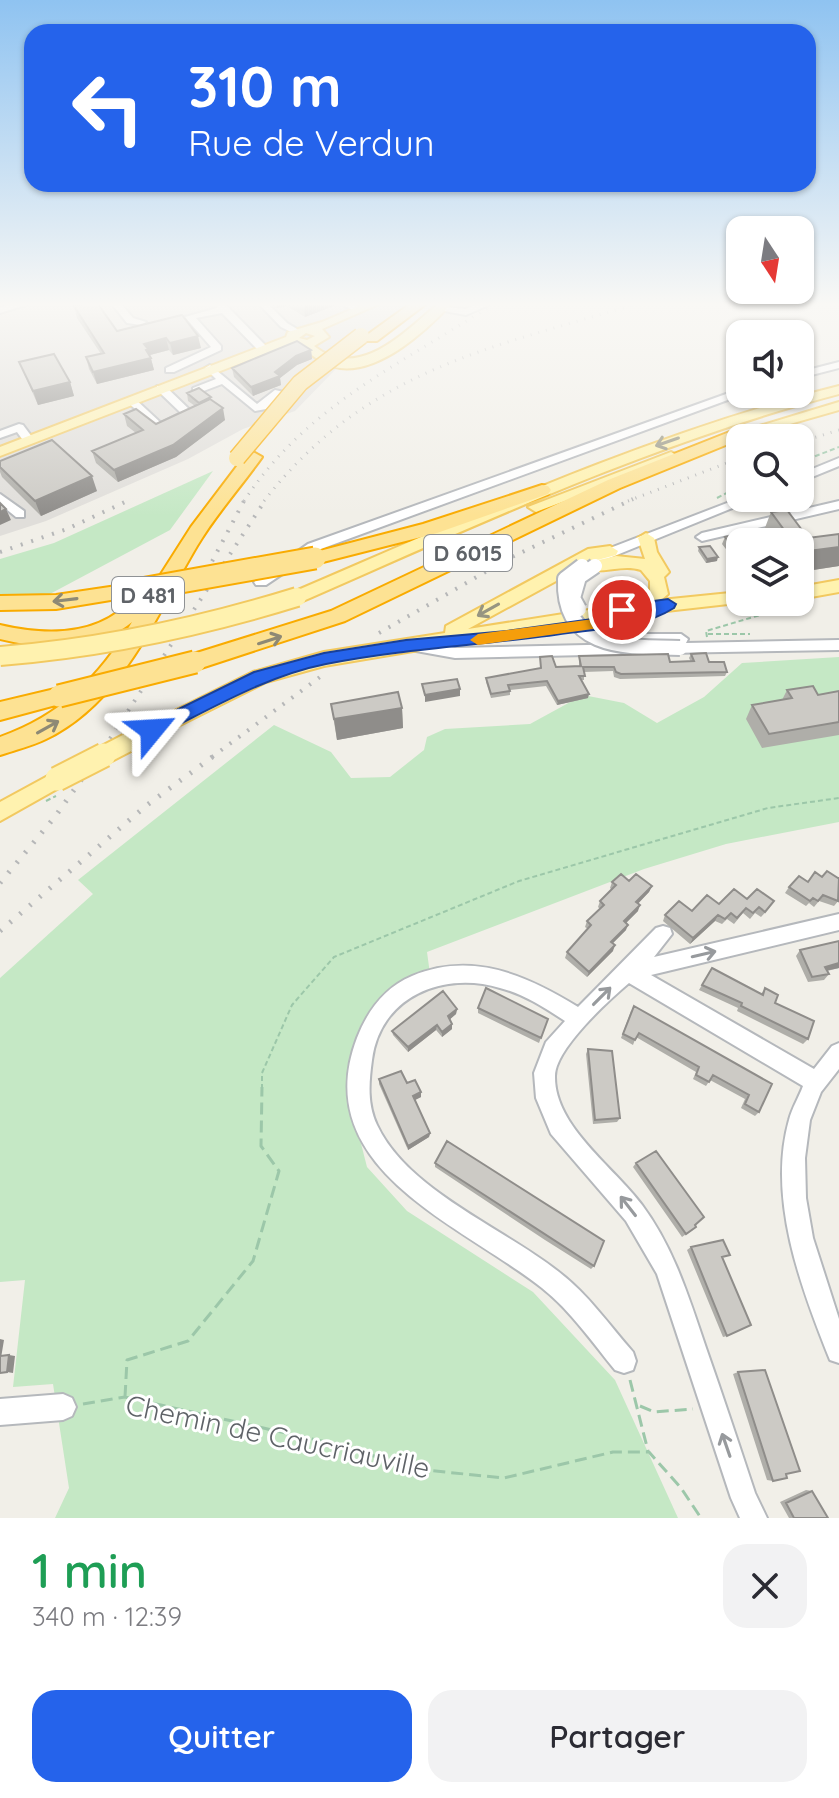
<!DOCTYPE html>
<html lang="fr">
<meta charset="utf-8">
<style>
:root{--surface:#fff;--page:#f2f2f3;--text:#2b2b33;--muted:#7c7c81;--accent:#2563eb}
body{margin:0;font-family:Quicksand,sans-serif;background:var(--page);color:var(--text);height:100vh;display:flex;flex-direction:column;font-size:30px;white-space:nowrap}
*{box-sizing:border-box;margin:0}
p{font-size:26px;color:var(--muted)}
.icon{flex:none;width:44px;height:44px;fill:none;stroke:currentColor;stroke-width:2;stroke-linecap:round;stroke-linejoin:round}
.map{position:relative;height:1518px;overflow:hidden}
.side{display:flex;flex-direction:column;background:var(--surface);flex:1}
.side>*{flex:none}
.guide{position:absolute;left:24px;top:24px;width:792px;height:168px;border-radius:24px;box-shadow:0 2px 6px #0004;background:#2563eb;color:#fff;overflow:hidden}
.needle{width:52px;rotate:168deg}
.buttons{position:absolute;left:726px;top:216px;display:grid;gap:16px}
.buttons a{display:grid;place-items:center;width:88px;height:88px;border-radius:16px;background:var(--surface);box-shadow:0 2px 6px #0004;font-size:40px}
.pin{position:absolute;display:grid;place-items:center;width:68px;height:68px;color:#fff;margin:-34px;border:4px solid #fff;border-radius:50%;box-shadow:0 2px 8px #0007}
.me{position:absolute;width:88px;margin:-44px;rotate:63deg;stroke-linejoin:round;filter:drop-shadow(0 0 6px #0008)}
.turn{display:flex;align-items:center;gap:28px;height:168px;padding:0 32px;font-size:36px}
.turn .icon{width:104px;height:104px;stroke-width:2.5}
.turn b{display:block;font-size:56px;line-height:68px}
.round{display:grid;place-items:center;flex:none;width:84px;height:84px;border-radius:24px;background:var(--page)}
.head{display:flex;align-items:center;justify-content:space-between;height:136px;padding:0 32px}
h1{font-size:48px;font-weight:600;line-height:60px;color:#1e9e55}
.action{display:flex;gap:16px;margin-top:auto;padding:16px 32px}
.action a{flex:1;height:92px;border-radius:24px;background:var(--accent);color:#fff;font-size:32px;font-weight:600;line-height:92px;text-align:center}
.action a+a{background:var(--page);color:var(--text)}
.map>svg:first-child{display:block}
</style>
<div class="map">
<svg width="839" height="1518" viewBox="0 0 839 1518">
<rect width="100%" height="100%" fill="#f1efe8"/>
<path fill="#e0deda" d="M0 304H425L368 336 295 411 243 429 188 459 46 521 0 536Z"/>
<path fill="#c5e8c5" d="M213 471 170 530 48 595H0V559L54 543Z
M839 657V822L726 844 644 869 427 952 430 974 367 1029 356 1124 367 1167 407 1211 533 1292 615 1380 678 1518H55L69 1488 53 1384 13 1387 25 1280 0 1282V978L93 894 78 880 274 725 331 752 351 778 390 777 424 750 427 737 445 729 530 724 583 695 624 703 657 723 704 697 742 663Z"/>
<g fill="none" stroke-linecap="round" stroke-linejoin="round">
<g stroke="#b5b8bc" stroke-width="4">
<path id="minor" d="M14 304H29L0 313V307Z
M112 304H121L133 318 146 322 141 325 127 323Z
M215 304H224L228 307 266 346V350H258L222 313 196 318 221 346V350L174 372H166V368L211 347 185 317 217 308Z
M259 304H268L287 323 302 332 297 335 281 327Z
M341 304H353L364 310 356 312Z
M479 304H491L466 315 433 309 438 306 465 309Z
M839 362V368L800 378V372Z
M210 365 257 404 275 390 284 392 266 409 255 411 222 384 201 392H193V388L216 379 205 368Z
M157 386H165L192 412V416L160 431 125 400 134 398 161 423 181 413 157 390Z
M740 389V394H744L318 550 266 585H256L254 582 308 544Z
M19 424 23 425 35 441 33 443H25L17 432 0 438V431Z
M839 458V466L800 482V474Z
M0 494 24 511V517H16L0 504Z
M740 498H757L602 561 597 562 590 558 592 555Z
M839 501V509L702 541 696 537 702 533Z
M633 634H681L688 639 686 643 839 640V650L667 653 660 648 663 644 628 643 626 639 628 635Z
M410 640 455 648 632 644 639 649 632 654 455 658 405 649 403 645 405 641Z
M839 914V930L651 975 814 1069 832 1046 839 1043V1069L821 1092 810 1120 805 1158 806 1198 813 1238 839 1319V1363L830 1360C801 1288 767 1198 789 1120 792 1108 799 1097 803 1086L629 983C609 1000 555 1049 555 1076 554 1126 614 1167 642 1205 674 1248 689 1298 706 1348 723 1396 739 1445 755 1493L767 1518H740L731 1498 657 1274 626 1221 551 1134 536 1098 534 1073 546 1042 565 1021C545 1008 524 994 500 988 444 971 380 996 372 1060 369 1082 367 1104 377 1125 408 1191 504 1228 559 1272 588 1294 609 1325 633 1352L636 1361 633 1370 624 1373 615 1370C592 1342 571 1311 542 1288 463 1225 307 1169 357 1038 368 1010 384 988 412 976 472 951 526 975 578 1007L656 928 663 926 670 928 672 934 654 957Z
M63 1394 72 1398 76 1407 72 1416 63 1420 0 1425V1399Z"/>
</g>
<g stroke="#f2c960" stroke-width="4">
<path id="major" d="M364 304H379L322 329 329 337 314 346C359 382 404 332 438 304H451C426 331 380 373 340 368 319 366 309 348 290 344L0 456V447L286 337 288 332 322 322ZM306 333 315 336 307 340 299 338Z
M839 386V394C652 443 479 524 303 601L297 603 288 597 291 593C471 516 648 434 839 386Z
M839 402V410L720 444 713 440Z
M671 452 678 456 676 459 541 510 536 512 528 507Z
M646 533 654 538 657 552 669 572 664 577 668 594 661 600 740 592V602H746L622 616 324 666 266 682 134 748H120L117 743 120 738 253 672 324 652 445 633 446 626 588 549 610 546 618 551 616 555 590 562 616 556 645 559 638 538ZM589 563V570C607 573 623 564 641 570L650 581V591L633 603 468 629Z
M839 580V592L800 599V587Z
M57 771 64 773 67 779 64 785 0 821V802Z"/>
</g>
<g stroke="#f9ab00" stroke-width="4">
<path id="highway" d="M410 304H426L377 341H367V335Z
M737 429 743 430 746 434 743 438 620 488 345 621 195 670 187 668 184 662 187 656 331 611 608 480Z
M253 452 262 457C241 487 216 514 197 546 156 615 123 702 46 739 32 746 15 750 0 755V737C60 716 100 677 132 622 95 652 44 650 0 639V625C47 636 101 637 135 596L56 609 0 610V596L56 595 130 584 140 591 144 586 154 585 191 527 247 453Z
M542 485 548 486 551 490 548 494 437 533 315 564 305 558 308 554 423 524Z
M59 688 67 690 70 696 67 702 0 720V702Z"/>
</g>
<path stroke="#9cc7a9" stroke-width="2" stroke-dasharray="5 3" stroke-linecap="butt" d="M800 462 839 447
M717 498 740 486
M708 634H750
M707 637 706 631 794 605
M262 1089V1073L292 1005 334 957 519 881 768 808 839 798"/>
<path stroke="#9cc7a9" stroke-width="3" stroke-dasharray="12 6" stroke-linecap="butt" d="M630 1380 648 1451
M125 1397 127 1360 188 1341 253 1261 279 1171 261 1146 262 1087
M83 1404 125 1397 339 1445 415 1469 504 1478 613 1452H649L681 1488 701 1518
M640 1406 654 1412 693 1409"/>
<use href="#minor" fill="#fff" fill-rule="evenodd"/>
<use href="#major" fill="#fff2af" fill-rule="evenodd"/>
<use href="#highway" fill="#fde293" fill-rule="evenodd"/>
<path stroke="#b6b7b8" stroke-width="3" stroke-dasharray="1 7" stroke-linecap="butt" d="M800 442 839 430
M244 501C307 405 400 365 493 304
M264 501C365 371 488 348 637 304
M628 501 740 458"/>
<path stroke="#b6b7b8" stroke-width="4" stroke-dasharray="2 9" stroke-linecap="butt" d="M0 552 67 529 125 502
M207 571 245 499
M379 633 510 558 633 499
M98 757 266 499
M212 757 320 677"/>
<path stroke="#b6b7b8" stroke-width="5" stroke-dasharray="2 11" stroke-linecap="butt" d="M0 883 54 818 99 755
M0 931 147 805 215 755"/>
<g stroke="#b5b8bc" stroke-width="18" stroke-linecap="butt">
<path id="minor-bridge" d="M582 566 565 579C562 650 626 647 680 648
M579 609 573 598 579 577 595 566"/>
</g>
<g stroke="#f2c960" stroke-width="22" stroke-linecap="butt">
<path id="major-bridge-far1" d="M0 656C102 648 200 627 297 597
M100 757 127 743"/>
</g>
<g stroke="#f2c960" stroke-width="27" stroke-linecap="butt">
<path id="major-bridge" d="M57 779 104 755"/>
</g>
<g stroke="#f9ab00" stroke-width="19" stroke-linecap="butt">
<path id="highway-bridge-far1" d="M237 458 300 383 361 336"/>
</g>
<g stroke="#f9ab00" stroke-width="25" stroke-linecap="butt">
<path id="highway-bridge" d="M130 591 315 558
M59 696 195 662"/>
</g>
<path stroke="#9cc7a9" stroke-width="2" stroke-dasharray="5 3" stroke-linecap="butt" d="M46 801 56 796"/>
<use href="#minor-bridge" stroke="#fff" stroke-width="14"/>
<use href="#major-bridge-far1" stroke="#fff2af" stroke-width="18"/>
<use href="#major-bridge" stroke="#fff2af" stroke-width="23"/>
<use href="#highway-bridge-far1" stroke="#fde293" stroke-width="16"/>
<use href="#highway-bridge" stroke="#fde293" stroke-width="21"/>
</g>
<path fill="#afaea9" d="M269 304H339L305 317 287 306 277 308Z
M74 306 117 331 182 315 201 348 173 355 169 350 150 355 154 370 97 384 89 369 86 357 101 354 77 318Z
M311 350 312 359 297 365 280 378 281 385 253 396 234 377 232 368Z
M19 362 70 382 74 396 38 405Z
M187 393 212 401 225 420 176 457 118 482 96 463 92 451 136 433 127 426 124 414 156 424 195 406 188 401Z
M0 461 97 491 41 516 2 477 0 472Z
M771 512 808 538 839 566 800 572V542H769L763 533Z
M746 533 729 553 722 544 725 537Z
M699 547 717 561 706 563 698 551Z
M691 654 727 672 725 676 620 679 614 677 613 671 584 672V680H582L588 698 557 705 546 686 510 690V695L491 698 486 682V678L540 668V657L556 667 579 666V656L670 662H691L689 658Z
M787 690 818 695 839 691V735L762 748 746 719 752 705 782 700Z
M331 704 402 708 403 728 337 740Z
M629 881 652 886 649 892 638 903V911L626 923V930L613 943V951L587 977 565 958 567 952 588 929 585 927 587 921 600 909 598 907 600 901 612 890 610 888 612 882Z
M808 882 839 900 834 906 819 901 814 907 809 903 806 906 785 893 789 887Z
M747 899 770 907 761 917 755 913 750 919 743 913 734 924 727 919 722 924 715 921 690 944 663 921 665 915Z
M839 941V968L827 971 829 974 824 980 808 982 796 956 800 950Z
M712 968 761 994 765 988 775 1003 808 1039 803 1044 737 1011 738 1008 699 990Z
M478 1008 548 1019 539 1043 478 1013Z
M457 1009 456 1014 450 1019 452 1029 442 1037 436 1030 408 1052 393 1035 392 1031Z
M631 1011 772 1084 759 1112 755 1116 741 1108 745 1099 710 1080 706 1086 693 1079 696 1072 636 1037 633 1045 621 1038Z
M588 1049 620 1118 617 1122 593 1124 586 1054Z
M379 1079 407 1083 421 1092V1097L415 1100 430 1133 429 1137 408 1150 379 1084Z
M435 1163 594 1266 591 1269 545 1240 435 1167Z
M636 1163 695 1225 696 1227 682 1237 633 1167Z
M691 1247 723 1258 727 1336 723 1337 687 1250Z
M738 1372 786 1474 773 1481 767 1480 733 1374Z
M806 1490 812 1491 828 1518H789L780 1502Z"/>
<path fill="#8f8d8a" d="M276 304H286L287 306 277 308Z
M304 304H339L305 317Z
M198 336 201 348 173 355 170 343Z
M166 338 169 350 150 355 154 370 97 384 93 372 144 344Z
M311 350 312 359 297 365 280 378 281 385 253 396 251 387 275 372 296 356Z
M70 382 74 396 38 405 33 391Z
M223 408 225 420 176 457 118 482 114 470Z
M92 476 97 491 41 516 35 501Z
M6 509 11 520 0 525V512Z
M740 544V551L729 553 731 546Z
M839 547V566L800 572 801 552Z
M718 557 717 561 706 563 707 559Z
M460 689V696L425 702V695Z
M589 694 588 698 557 705 558 701Z
M402 708 403 728 337 740 334 719Z
M652 886 649 892 634 908 636 902Z
M640 905 638 911 622 927 624 921Z
M718 915 715 921 690 944 693 938Z
M628 925 626 930 609 947 611 942Z
M615 945 613 951 587 977 589 972Z
M839 963V968L820 972 825 967Z
M457 1009 456 1014 448 1021V1016Z
M452 1024V1029L442 1037V1032Z
M437 1025 436 1030 408 1052V1047Z
M421 1092V1097L413 1101V1096Z
M430 1133 429 1137 408 1150V1146Z
M0 1339 4 1340 1 1358H0Z
M9 1355 15 1356 13 1373 7 1372Z"/>
<path fill="#cccac5" stroke="#8f8d8a" stroke-width="2" d="M84 304H98L117 331 182 315 198 336 170 343 166 338 144 344 148 349 146 350 151 358 93 372 86 357 104 353 74 306Z
M297 341 311 350 296 356 275 372 280 376 251 387 232 368Z
M54 354 70 382 33 391 19 362Z
M199 388 211 397 199 403 187 393Z
M210 399 223 408 173 445 114 470 92 451 143 430 124 414 136 409 156 424Z
M52 440 92 476 35 501 0 467V461Z
M0 503 6 509 0 512Z
M787 510 808 538 839 534V547L801 552 800 542H793L771 512Z
M746 533 753 542H740V544L731 546 725 537Z
M710 546 718 557 707 559 699 547Z
M706 653 709 662H724L727 672 621 674 616 672 614 667H583L585 676H579L589 694 558 701 547 681 508 685 510 691 491 694 486 678 541 668 540 657 552 656 556 667 581 666 579 656 668 654 670 662 694 661 691 654Z
M457 679 460 689 425 695 422 684Z
M813 686 818 695 839 691V722L769 734 752 705 792 698 787 690Z
M398 692 402 708 334 719 331 704Z
M827 871 838 878H839L838 901 823 895 818 901 813 898 810 901 789 887 799 876 808 882 815 872 822 877Z
M621 874 629 881 636 874 652 886 636 902 640 905 624 921 628 925 611 942 615 945 589 972 567 952 591 925 587 921 604 905 600 901 616 885 612 882Z
M734 889 747 899 757 889 774 901 765 912 759 907 753 913 746 908 737 918 731 913 725 919 718 915 693 938 665 915 679 901 692 911 707 895 719 904Z
M839 941V963L825 967 829 974 812 977 800 950Z
M712 968 763 995 765 988 778 995 775 1003 814 1021 808 1039 741 1006 742 1003 702 985Z
M486 988 548 1019 541 1038 478 1008Z
M443 991 457 1009 448 1016 452 1024 442 1032 437 1025 408 1047 392 1031Z
M634 1006 772 1084 759 1112 745 1104 749 1095 713 1075 709 1082 696 1075 699 1067 639 1033 635 1040 623 1034Z
M588 1049 612 1051 620 1118 595 1120Z
M401 1071 407 1083 415 1080 421 1092 413 1096 430 1133 408 1146 379 1079Z
M447 1141 604 1241 594 1266 435 1163Z
M656 1151 704 1217 695 1225 696 1227 686 1234 636 1163Z
M723 1240 730 1255 722 1257 751 1325 727 1336 691 1247Z
M9 1355 7 1372 0 1373V1356Z
M765 1370 800 1471 786 1474 787 1478 773 1481 738 1372Z
M812 1491 828 1518H794L786 1503Z"/>
<defs><path id="oneway-shaft" d="M-6 0H5M1.5-3L5.5 0L1.5 3" fill="none" stroke-width="1.6" stroke-linecap="round" stroke-linejoin="round" transform="scale(2)"/></defs>
<g stroke="#979581">
<use href="#oneway-shaft" transform="translate(667 442) rotate(161)"/>
<use href="#oneway-shaft" transform="translate(488 610) rotate(151)"/>
</g>
<g stroke="#8e8975">
<use href="#oneway-shaft" transform="translate(65 600) rotate(173)"/>
<use href="#oneway-shaft" transform="translate(270 640) rotate(-18)"/>
<use href="#oneway-shaft" transform="translate(48 727) rotate(-29)"/>
</g>
<g stroke="#979a9d">
<use href="#oneway-shaft" transform="translate(704 954) rotate(-13)"/>
<use href="#oneway-shaft" transform="translate(602 996) rotate(-45)"/>
<use href="#oneway-shaft" transform="translate(628 1206) rotate(-128)"/>
<use href="#oneway-shaft" transform="translate(726 1445) rotate(-109)"/>
</g>
<linearGradient id="sky" x2="0" y2="1"><stop stop-color="#8fc3f1"/><stop offset="0.59" stop-color="#f9f8f5"/><stop offset="1" stop-color="#f9f8f5" stop-opacity="0"/></linearGradient>
<rect width="839" height="516" fill="url(#sky)"/>
<path fill="#2563eb" stroke="#184099" stroke-width="2" d="M668 599 676 604 674 608C642 628 605 628 568 633 488 645 406 648 326 664 266 676 213 708 158 735L152 737 143 730 146 725 254 672 324 653 406 640 507 631 621 615 615 610 617 606Z"/>
<path fill="#f59e0b" d="M594 619 600 621V628L478 645 470 640 478 634Z"/>
<g text-anchor="middle" dominant-baseline="central" stroke-width="6" stroke-linejoin="round" paint-order="stroke">
<g fill="#fff" stroke="#8f9295" stroke-width="2">
<rect x="424" y="535" width="88" height="36" rx="6"/>
<rect x="112" y="577" width="72" height="36" rx="6"/>
</g>
<g font-size="22" font-weight="bold" fill="#5f6368">
<text x="468" y="553">D 6015</text>
<text x="148" y="595">D 481</text>
</g>
<g font-size="28" fill="#5f6368" stroke="#fff">
<text transform="translate(278 1436) rotate(12)">Chemin de Caucriauville</text>
</g>
</g>
</svg>
<div class="buttons">
<a><svg class="needle" viewBox="-14 -14 28 28"><path d="M0-13l5 13h-10z" fill="#e53935"/><path d="M0 13l5-13h-10z" fill="#7c7c81"/></svg></a>
<a><svg class="icon" aria-label="sound" viewBox="0 0 24 24"><path d="M4 9h4l5-4v14l-5-4H4zM17 9q2 3 0 6"/></svg></a>
<a><svg class="icon" aria-label="search" viewBox="0 0 24 24"><circle cx="10" cy="10" r="6"/><path d="M15 15l6 6"/></svg></a>
<a><svg class="icon" aria-label="layers" viewBox="0 0 24 24"><path d="M12 4l9 5-9 5-9-5zM3 14l9 5 9-5"/></svg></a>
</div>
<div class="pin" style="left:622px;top:610px;background:#d93025"><svg class="icon" aria-label="arrive" viewBox="0 0 24 24"><path d="M6 21V4h12l-3 4 3 4H6"/></svg></div>
<svg class="me" style="left:152px;top:730px" viewBox="-20 -20 40 40"><path d="M0-17L14 15 0 8-14 15z" fill="#2563eb" stroke="#fff" stroke-width="4"/></svg>
<div class="guide">
<div class="turn"><svg class="icon" aria-label="left" viewBox="0 0 24 24"><path d="M17 20v-9H6M10 6l-5 5 5 5"/></svg><div><b>310 m</b>Rue de Verdun</div></div>
</div>
</div>
<section class="side">
<div class="head"><div><h1>1 min</h1><p>340 m · 12:39</p></div><a class="round"><svg class="icon" aria-label="close" viewBox="0 0 24 24"><path d="M6 6l12 12M18 6L6 18"/></svg></a></div>
<div class="action"><a>Quitter</a><a>Partager</a></div>
</section>
